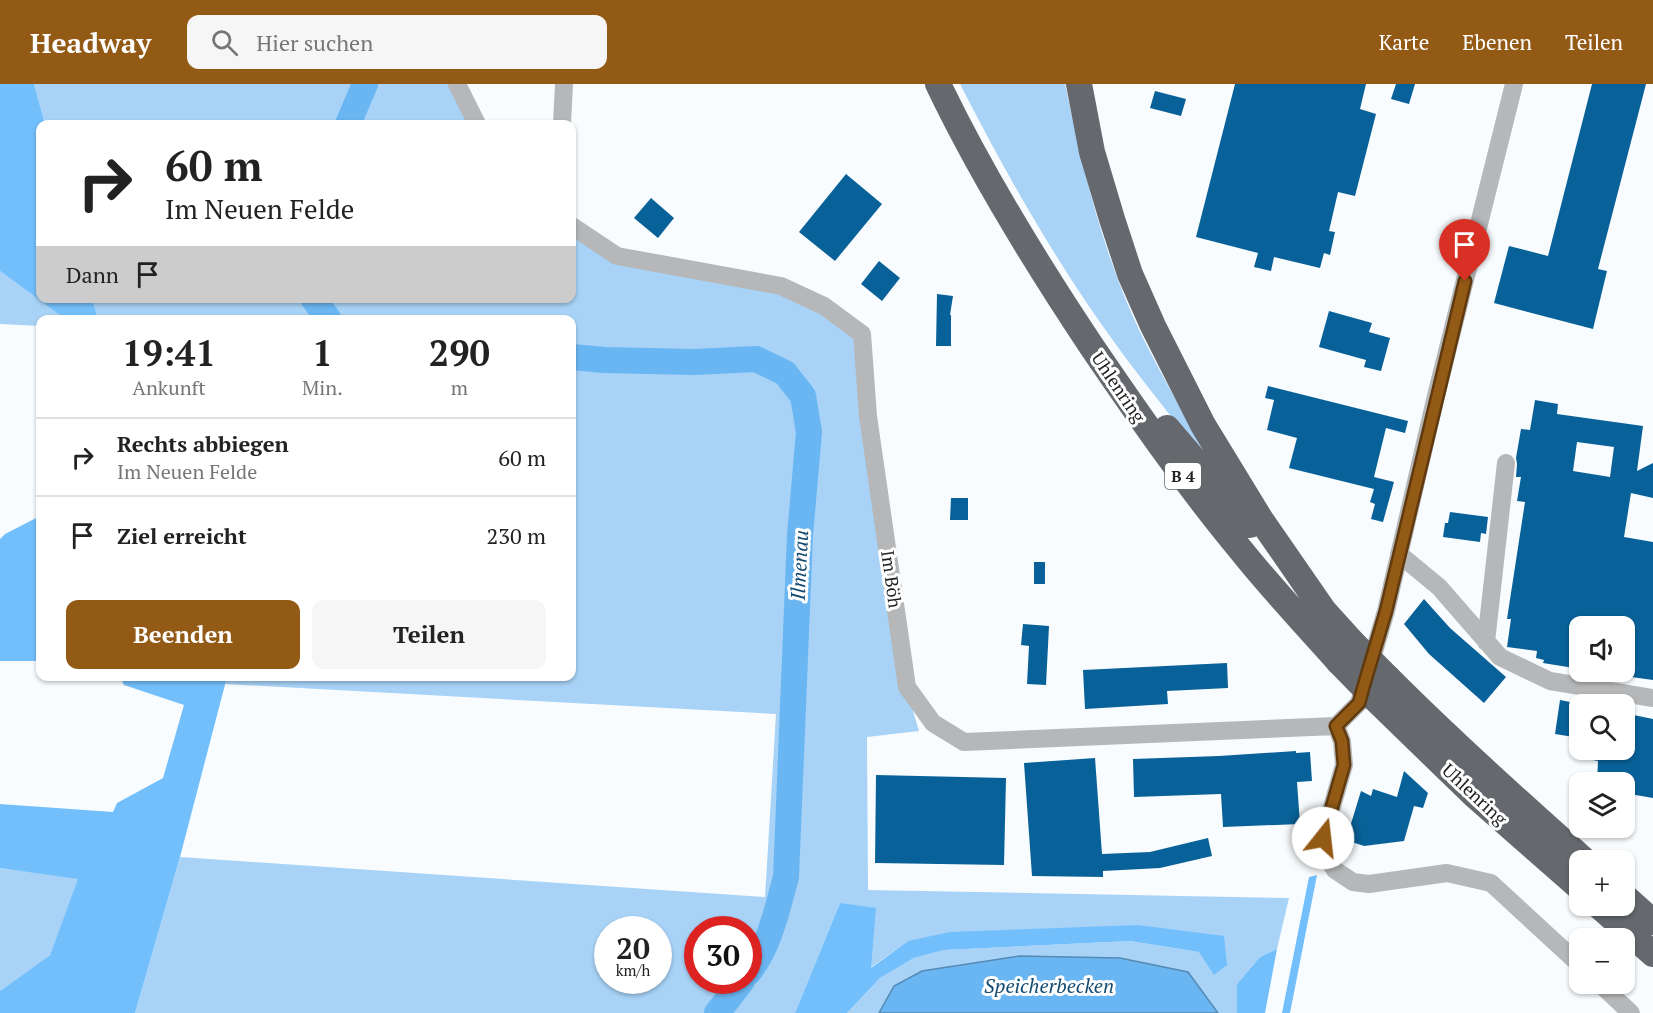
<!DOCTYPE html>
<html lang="de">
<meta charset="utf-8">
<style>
:root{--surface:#fff;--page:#f6f6f6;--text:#222;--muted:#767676;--line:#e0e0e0;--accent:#935a16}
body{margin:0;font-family:"PT Serif",serif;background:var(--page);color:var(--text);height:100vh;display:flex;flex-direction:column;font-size:22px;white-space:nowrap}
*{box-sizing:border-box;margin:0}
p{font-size:20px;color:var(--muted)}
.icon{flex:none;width:33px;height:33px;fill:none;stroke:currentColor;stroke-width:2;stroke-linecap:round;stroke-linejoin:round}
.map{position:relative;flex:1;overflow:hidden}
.side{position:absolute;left:36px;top:231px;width:540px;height:366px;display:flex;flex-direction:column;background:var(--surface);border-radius:12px;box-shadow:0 2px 4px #0004}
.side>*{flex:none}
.hud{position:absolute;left:36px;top:36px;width:540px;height:183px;border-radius:12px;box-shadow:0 2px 4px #0004;background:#fff;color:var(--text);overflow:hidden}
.controls{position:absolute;left:1569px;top:532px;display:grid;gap:12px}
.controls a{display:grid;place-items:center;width:66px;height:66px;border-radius:12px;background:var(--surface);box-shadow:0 2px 4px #0004;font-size:30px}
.speed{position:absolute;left:594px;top:832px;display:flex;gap:12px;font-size:30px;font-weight:700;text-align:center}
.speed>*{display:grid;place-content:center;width:78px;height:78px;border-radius:50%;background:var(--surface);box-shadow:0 2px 4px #0004;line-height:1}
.speed small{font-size:15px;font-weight:400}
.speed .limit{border:9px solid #d22;background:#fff;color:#111}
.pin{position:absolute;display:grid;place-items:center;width:51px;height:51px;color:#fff;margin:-62px -26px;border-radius:50% 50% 50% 0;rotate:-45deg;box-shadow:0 0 6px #0007}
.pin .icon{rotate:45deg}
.me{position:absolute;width:66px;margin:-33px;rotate:16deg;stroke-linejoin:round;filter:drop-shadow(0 0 4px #0008)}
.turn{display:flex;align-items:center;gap:21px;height:126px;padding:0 30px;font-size:27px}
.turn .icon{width:78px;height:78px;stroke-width:2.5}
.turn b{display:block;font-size:42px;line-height:51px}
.then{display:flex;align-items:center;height:57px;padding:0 30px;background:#0003;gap:12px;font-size:22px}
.eta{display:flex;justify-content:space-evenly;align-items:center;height:102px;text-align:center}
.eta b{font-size:36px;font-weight:800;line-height:42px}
.cta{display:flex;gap:12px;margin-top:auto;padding:12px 30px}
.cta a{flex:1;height:69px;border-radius:12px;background:var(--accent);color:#fff;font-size:24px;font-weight:800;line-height:69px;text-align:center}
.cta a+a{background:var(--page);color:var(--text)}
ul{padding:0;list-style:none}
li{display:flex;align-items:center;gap:18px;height:78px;padding:0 30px;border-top:2px solid var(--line)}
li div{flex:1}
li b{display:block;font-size:22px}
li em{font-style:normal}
header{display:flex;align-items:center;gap:36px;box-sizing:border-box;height:84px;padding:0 30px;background:var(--accent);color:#fff}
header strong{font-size:28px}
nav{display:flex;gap:33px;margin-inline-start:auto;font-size:21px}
.search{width:420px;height:54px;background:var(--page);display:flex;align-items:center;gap:15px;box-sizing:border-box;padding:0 21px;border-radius:12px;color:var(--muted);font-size:22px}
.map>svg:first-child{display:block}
</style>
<header>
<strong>Headway</strong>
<div class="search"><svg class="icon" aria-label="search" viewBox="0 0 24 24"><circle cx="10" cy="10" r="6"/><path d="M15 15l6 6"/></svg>Hier suchen</div>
<nav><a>Karte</a><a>Ebenen</a><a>Teilen</a></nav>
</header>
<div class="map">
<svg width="1653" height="929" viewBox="0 0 1653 929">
<rect width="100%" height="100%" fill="#f9fcfe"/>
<path fill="#a8d3f7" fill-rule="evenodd" d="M34 0H452L472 40H45Z
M960 0H1065C1083 85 1103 171 1141 250 1165 298 1192 345 1218 391 1184 348 1149 306 1117 262 1057 180 1006 90 960 0Z
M572 148 616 177 777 208 819 228 855 253 901 587 919 647 867 653 868 806 1289 814 1277 865 1260 873 1237 900V929H1218L1188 888 1120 874 894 902 879 929H847L880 894 914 874 944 866 1130 857 1199 868 1223 852 908 857 870 884 840 819 795 929H135L180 773 765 813 776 630 225 600 227 592H572V236H98L92 215 572 214ZM608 846H658V897H608ZM698 846H748V897H698Z
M0 187 65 235 40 236V242L0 240Z
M0 784 79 794 50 871 0 907Z"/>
<path fill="#73bffc" d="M0 0H34L45 40H40V214L92 215 98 235H65L0 187Z
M40 432V577H0V455L5 450Z
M120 593H227L180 773 135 929H0V907L50 871 78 795 0 784V720L113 728 117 719 163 694 184 621 124 601Z
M1317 791 1290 929H1282L1309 793Z
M840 819 876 824 871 884 908 857 950 848 1138 841 1224 852 1227 881 1214 891 1199 868 1130 857 944 866 914 874 880 894 847 929H795Z
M1277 865 1265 929H1237V900L1260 873Z"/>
<path fill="#6ab6f2" stroke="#548ab4" stroke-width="1.5" d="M1019 872 1120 874 1188 888 1218 929H879L894 902 922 887Z"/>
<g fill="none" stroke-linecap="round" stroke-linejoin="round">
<path stroke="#6ab6f2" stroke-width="26" d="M348 40 365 0
M313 214 329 236
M572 273 604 276 694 278 756 275 785 289 803 312 809 348 800 451 786 793C777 825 770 862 748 889
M717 929 742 897"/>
</g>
<path fill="#086198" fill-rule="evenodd" d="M1235 0H1366L1360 25 1376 30 1355 112 1338 108 1329 147 1335 148 1330 171 1324 169 1320 184 1274 173 1271 187 1254 183 1258 169 1196 153Z
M1396 0H1415L1409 20 1391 15Z
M1592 0H1646L1598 185 1607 187 1593 245 1494 219 1509 162 1548 172Z
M1155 7 1186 15 1181 32 1150 24Z
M846 90 882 120 835 177 799 148Z
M651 114 674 134 658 154 634 134Z
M879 177 900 194 882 217 861 200Z
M937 210 953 212 950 231H951V262H936Z
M1329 227 1372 239 1369 248 1390 254 1381 287 1364 283 1366 276 1319 263Z
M1268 302 1408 337 1405 349 1386 344 1374 393 1394 398 1383 438 1371 435 1375 420 1370 418 1374 405 1289 384 1297 354 1267 346 1274 316 1265 314Z
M1535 316 1558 320 1557 330 1643 342 1637 387 1653 379V414L1631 409 1624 453 1653 458V596L1624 592V543H1580V585L1543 579 1544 576 1536 574 1537 567 1507 563 1511 535H1507L1525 418 1517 417 1521 393H1516L1517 380 1516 374 1521 345 1530 346ZM1577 358 1614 363 1610 393 1573 387Z
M951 414H968V436H950Z
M1450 428 1488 433 1486 450 1481 449 1480 458 1443 453 1445 439H1448Z
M1034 478H1045V500H1034Z
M1424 515 1450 544 1506 593 1484 619 1429 570 1404 540Z
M1023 540 1049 542 1046 601 1027 600 1029 562 1021 561Z
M1227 579 1228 604 1167 607 1168 620 1085 625 1083 586Z
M1560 616 1580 620V654L1555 650Z
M1624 629 1653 635V714L1624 709V699H1597L1598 677 1572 672V666H1624Z
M1296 667V669L1310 668 1312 697 1297 698 1300 740 1223 743 1221 710 1134 713 1133 675 1219 672Z
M1095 674 1102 770 1150 768 1208 754 1212 772 1160 784 1103 787V793L1032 792 1024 679Z
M1404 687 1428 709 1423 724 1414 722 1404 757 1364 762 1346 756 1361 707 1371 712 1373 705 1397 713Z
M876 691 1006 694 1004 781 875 779Z"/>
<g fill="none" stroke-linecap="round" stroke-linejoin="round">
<path stroke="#b5b7b8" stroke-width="18" d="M457 0 477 40
M1514 0 1435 316 1386 527 1359 619 1336 642 1342 657 1344 681 1323 754 1325 771 1335 786 1353 798 1369 800 1447 789 1491 799 1580 881
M562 40 564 0
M572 142 617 172 781 202 824 222 862 250 868 332 907 603 933 639 964 658 1336 642
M1399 470 1439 503 1500 573 1550 597 1653 614
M1486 558 1506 379
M1600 900 1631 929"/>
<path stroke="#65696d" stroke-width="26" d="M938 0C982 92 1036 179 1092 263 1139 332 1187 401 1240 465 1271 504 1306 541 1339 578
M1079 0 1092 68 1112 135 1130 190 1153 242 1203 341 1261 436 1326 530
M1167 344 1250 441
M1315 517 1353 559
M1388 594C1451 657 1518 717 1585 777
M1373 613 1474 711 1580 804
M1624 812 1653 838
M1599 822 1653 870"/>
<path stroke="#65696d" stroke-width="26" d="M1353 559 1388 594
M1339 578 1373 613"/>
</g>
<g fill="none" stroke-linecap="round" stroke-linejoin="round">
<g stroke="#603a0e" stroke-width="15">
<path id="route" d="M1323 754 1344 681 1342 657 1336 642 1359 619 1364 601 1386 527 1465 197"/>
</g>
<use href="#route" stroke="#935a16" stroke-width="10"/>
</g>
<g text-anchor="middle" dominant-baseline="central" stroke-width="6" stroke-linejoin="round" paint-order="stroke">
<rect fill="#fff" stroke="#636465" stroke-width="1.5" x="1165" y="379" width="36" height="26" rx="4.5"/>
<g font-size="16" font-weight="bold" fill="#202223">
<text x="1183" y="392">B 4</text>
</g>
<g font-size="18" fill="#202223" stroke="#fff">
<text transform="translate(1119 303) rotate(56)">Uhlenring</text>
<text transform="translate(892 495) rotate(82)">Im Böh</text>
<text transform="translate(1475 710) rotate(43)">Uhlenring</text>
</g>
<g font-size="20" font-style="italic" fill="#134b72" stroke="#fff">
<text transform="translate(799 481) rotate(-87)">Ilmenau</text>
<text x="1049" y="901">Speicherbecken</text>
</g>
</g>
</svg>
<div class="controls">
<a><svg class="icon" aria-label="sound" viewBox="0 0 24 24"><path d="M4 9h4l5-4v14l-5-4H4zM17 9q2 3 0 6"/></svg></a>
<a><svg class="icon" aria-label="search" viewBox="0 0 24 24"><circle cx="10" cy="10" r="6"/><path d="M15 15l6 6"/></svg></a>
<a><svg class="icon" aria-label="layers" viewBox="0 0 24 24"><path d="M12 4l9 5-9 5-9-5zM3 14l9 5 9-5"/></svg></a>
<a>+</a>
<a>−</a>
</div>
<div class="speed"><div>20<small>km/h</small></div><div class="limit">30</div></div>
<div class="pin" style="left:1465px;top:197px;background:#d93025"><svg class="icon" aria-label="arrive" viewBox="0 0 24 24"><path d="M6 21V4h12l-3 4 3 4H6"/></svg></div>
<svg class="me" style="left:1323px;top:754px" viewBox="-20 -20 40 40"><circle r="19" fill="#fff"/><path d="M0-13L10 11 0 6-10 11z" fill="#935a16"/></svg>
<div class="hud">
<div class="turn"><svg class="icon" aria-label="right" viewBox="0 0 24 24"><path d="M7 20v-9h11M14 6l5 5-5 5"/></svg><div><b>60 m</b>Im Neuen Felde</div></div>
<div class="then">Dann<svg class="icon" aria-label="arrive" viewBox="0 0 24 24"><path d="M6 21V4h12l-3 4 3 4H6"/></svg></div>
</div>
<section class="side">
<div class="eta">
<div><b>19:41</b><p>Ankunft</p></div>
<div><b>1</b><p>Min.</p></div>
<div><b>290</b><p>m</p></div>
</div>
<ul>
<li><svg class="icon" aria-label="right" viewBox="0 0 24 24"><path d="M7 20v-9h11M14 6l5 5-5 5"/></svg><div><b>Rechts abbiegen</b><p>Im Neuen Felde</p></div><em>60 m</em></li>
<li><svg class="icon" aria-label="arrive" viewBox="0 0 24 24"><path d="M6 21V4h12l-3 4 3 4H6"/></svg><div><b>Ziel erreicht</b></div><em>230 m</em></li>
</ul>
<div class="cta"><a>Beenden</a><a>Teilen</a></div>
</section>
</div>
